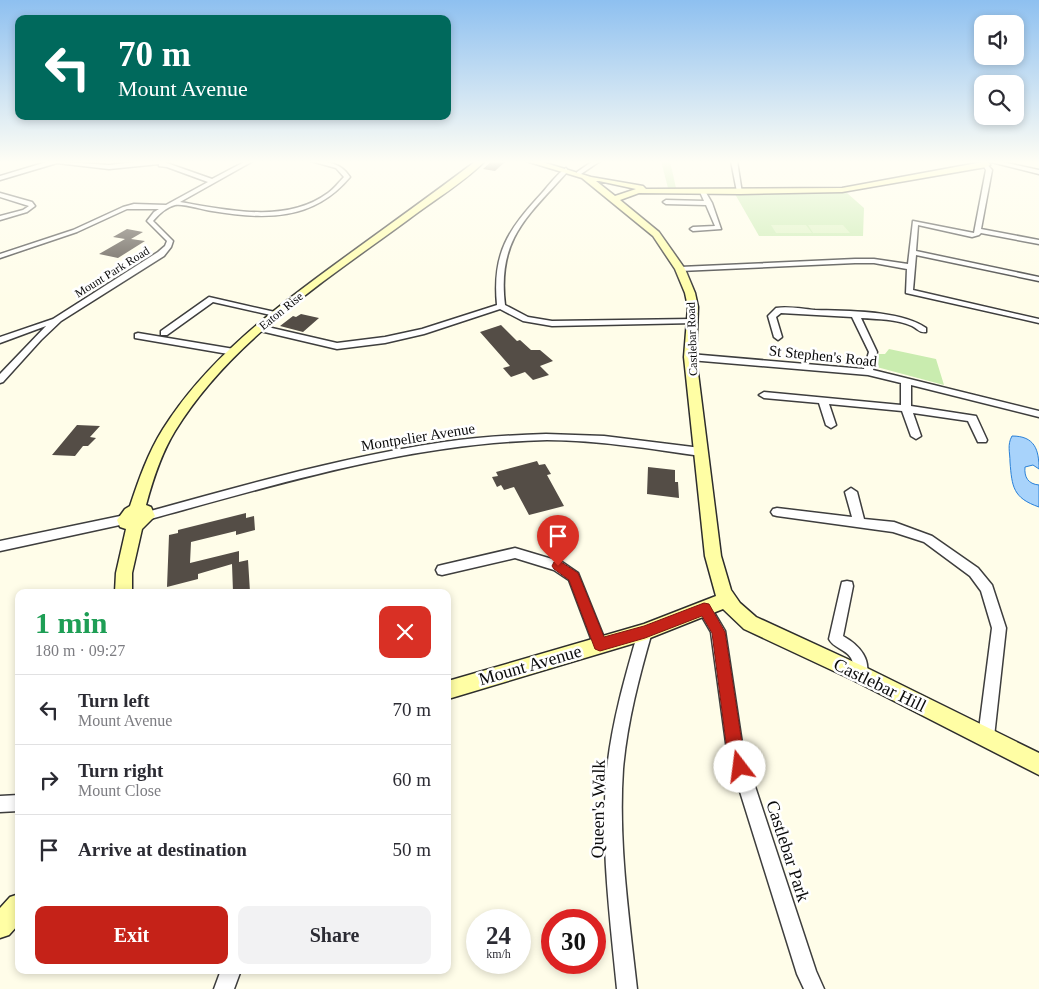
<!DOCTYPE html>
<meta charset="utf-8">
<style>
:root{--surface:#fff;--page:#f2f2f3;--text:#2b2b33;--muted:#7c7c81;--line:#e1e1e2;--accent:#c52218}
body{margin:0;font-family:Georgia,serif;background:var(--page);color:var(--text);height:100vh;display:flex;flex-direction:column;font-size:19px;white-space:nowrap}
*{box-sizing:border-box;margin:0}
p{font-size:16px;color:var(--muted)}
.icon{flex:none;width:28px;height:28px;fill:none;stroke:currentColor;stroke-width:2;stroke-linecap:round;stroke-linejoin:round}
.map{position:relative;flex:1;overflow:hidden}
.details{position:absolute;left:15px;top:589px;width:436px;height:385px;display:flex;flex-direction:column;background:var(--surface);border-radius:10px;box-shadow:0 2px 8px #0003}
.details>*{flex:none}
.top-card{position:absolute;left:15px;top:15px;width:436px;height:105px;border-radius:10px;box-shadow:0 2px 8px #0003;background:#00695c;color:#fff;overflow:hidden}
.tools{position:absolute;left:974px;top:15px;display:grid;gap:10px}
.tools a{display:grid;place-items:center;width:50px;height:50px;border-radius:10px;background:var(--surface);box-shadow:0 2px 8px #0003;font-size:25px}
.speed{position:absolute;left:466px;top:909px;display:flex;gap:10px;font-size:25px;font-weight:700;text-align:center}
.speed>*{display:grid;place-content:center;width:65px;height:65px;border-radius:50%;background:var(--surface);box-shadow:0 2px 8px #0003;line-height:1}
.speed small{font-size:12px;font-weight:400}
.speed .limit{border:8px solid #d22;background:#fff;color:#111}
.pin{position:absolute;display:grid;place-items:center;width:42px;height:42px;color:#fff;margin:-51px -21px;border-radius:50% 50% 50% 0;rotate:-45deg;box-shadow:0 0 5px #0007}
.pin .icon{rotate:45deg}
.me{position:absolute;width:55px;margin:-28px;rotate:345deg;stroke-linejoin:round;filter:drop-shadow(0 0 4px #0008)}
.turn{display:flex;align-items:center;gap:18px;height:105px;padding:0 20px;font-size:22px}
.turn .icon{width:65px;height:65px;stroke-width:2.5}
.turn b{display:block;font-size:35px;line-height:42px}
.round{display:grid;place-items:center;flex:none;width:52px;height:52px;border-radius:10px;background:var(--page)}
.head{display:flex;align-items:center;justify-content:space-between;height:85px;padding:0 20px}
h1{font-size:30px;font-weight:800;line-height:38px;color:#1e9e55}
.cta{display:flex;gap:10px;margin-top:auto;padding:10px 20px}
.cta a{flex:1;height:58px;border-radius:10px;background:var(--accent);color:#fff;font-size:20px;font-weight:800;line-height:58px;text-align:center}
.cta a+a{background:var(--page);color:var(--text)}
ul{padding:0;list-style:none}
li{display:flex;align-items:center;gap:15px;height:70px;padding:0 20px;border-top:1px solid var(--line)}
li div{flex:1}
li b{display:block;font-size:19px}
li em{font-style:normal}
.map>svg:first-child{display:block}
</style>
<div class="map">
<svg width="1039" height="989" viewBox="0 0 1039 989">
<rect width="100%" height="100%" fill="#fffde9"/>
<path fill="#c9ecaf" d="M661 161H670L676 188H668Z
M847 193 864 208 863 236H759L735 194Z
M889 349 936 359 944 385 873 366 877 354H885Z"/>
<path fill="#ddf3c2" d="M771 225H806L812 233H776Z
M808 225H843L850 233H813Z"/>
<path fill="#a8d3fb" stroke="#2980d8" d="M1012 436C1035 436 1039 450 1039 469L1033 465 1025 467C1024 477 1028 484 1039 485V507C1013 498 1012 487 1010 462 1010 452 1007 445 1012 436Z"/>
<path fill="#544d46" d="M492 161H506L495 171 483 169Z
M127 229 143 232 131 239 145 241 118 258 99 254 125 239 113 237Z
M301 314 319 318 303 332 280 326 293 316 296 317Z
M501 325 517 341 520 340 531 350H540L553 361 540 366 549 375 533 380 525 372 511 377 503 368 510 366 480 332Z
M77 425 100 426 90 437 96 438 88 446H83L75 456 52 455Z
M537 461 539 465 545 464 551 474 547 475 564 506 529 515 514 487 504 490 501 485 497 487 492 477 498 476 496 472Z
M648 467 675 470V482H678L679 498 647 494Z
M246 513V518L254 516 255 530 236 535V531L191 542 190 563 239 551V562L248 560 250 592H233L232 564 198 574V579L167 587 169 535 178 533V530Z"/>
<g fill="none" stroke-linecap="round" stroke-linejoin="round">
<g stroke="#3e3e3e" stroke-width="3">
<path id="street" d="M50 161 109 165 144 161H161L212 179 246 161H253L180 202C227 210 286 224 328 193 334 189 339 182 344 177L336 168 311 161C327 161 341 163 350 177 313 221 265 220 212 211 204 210 182 203 175 205 167 207 158 215 153 221L173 241 171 247 164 256 61 321 41 340 3 382 0 383V374L46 326 0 343V337L53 319 158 252 165 246 167 241 147 221 154 212 159 209H127L77 232 0 258V254L73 230 123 207 134 204 166 205 208 182 167 167 159 166V164L109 169 57 163 0 180V176Z
M593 161H600L581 174H577V172Z
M731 161H737L742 193 737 192Z
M987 161H998L1039 170V174Z
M986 163 992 170 981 229 1039 240V244L981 233 979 235 972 237 918 225 916 251 1039 277V281L916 255 913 290 1039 319V323L906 293 907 269 874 263H855L680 271 676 269 680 267 855 259H874L908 264 913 221 974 233 986 170 983 165Z
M566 168 568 171C527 217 497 239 505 305L528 317 552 321 692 319 696 321 695 323 552 326 523 321 500 309 424 334 385 343 337 349 256 330 255 328 259 325 337 343 385 337 422 329 497 305C492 253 508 230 542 193 549 185 557 174 566 168Z
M703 190 705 191 712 203 721 229 693 231 690 229 693 227 715 226 706 205 666 204 663 202 666 200 704 201 700 192Z
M0 193 32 202 35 206 27 212 0 220V216L23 210 29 206 0 197Z
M209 297 275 312 279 314 275 316 213 302 167 335H161V331Z
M776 308C788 306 803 309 815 310 847 311 900 310 926 328V332C919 333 918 329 912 326 897 319 877 319 861 318L877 352 873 370 1039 411V417L911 385V406L976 416 987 440 986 442H978L968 421 913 413 921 436 916 439 911 436 902 411 829 404 836 425 831 428 826 425 819 403 764 398 759 395 764 392 901 405V383L868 375 690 360 686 357 690 354 864 369 869 352 852 317 781 313 776 317 782 337 778 340 774 337 768 316Z
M138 333 234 349 238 352 234 355 135 338V334Z
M546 434 604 436 701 448 706 452 701 456C650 449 598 440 547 440 410 443 278 484 147 520L143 519 141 516 143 513 147 512C245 485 343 457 444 442 478 437 512 435 546 434Z
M851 488 857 492 864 519 894 522 932 536 978 568 992 585 1006 628 994 737 991 742 986 745 981 742 978 737 992 628 981 591 970 576 924 542 893 532 777 516 773 515 771 512 773 509 777 508 852 517 845 492Z
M125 515 129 517 131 520 129 523 0 551V541Z
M515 548 562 562 578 573 607 645 605 649 600 651 595 649 569 580 554 570 515 558 442 575 438 574 436 570 438 566 442 565Z
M847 581 852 582 853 586 843 636C859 645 873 660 865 679L860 681 855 679C852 672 855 665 851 658 846 649 833 648 829 639L841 586 842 582Z
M704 602 709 604 725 631 743 750 816 971 824 989H804L797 974 727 750 711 632 697 608 699 604Z
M645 626 650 628 652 632C639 677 627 723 623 769 618 842 629 917 637 989H617C610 917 600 842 607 769 612 722 625 677 638 632L640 628Z
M19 795V811L0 812V796Z
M221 970H241L234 989H214Z"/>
</g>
<g stroke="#2d2d2d" stroke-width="3">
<path id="secondary" d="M476 161H485C463 183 434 200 409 219 326 280 230 341 175 431 161 454 153 479 146 505L151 507 155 516 142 529 132 573V592H115L116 573 126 529 120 527 117 520 125 509 130 506C139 479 148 453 163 429 207 359 275 308 341 260 386 227 431 195 476 161Z
M526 161H539L591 177 643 186 646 189 842 188 988 161 990 165 986 167 842 192 740 194 639 193 620 200 659 232 685 269 695 293 698 307 696 357 721 556 731 590 740 603 756 617 867 668 1039 753V775L853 680 744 629 723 609 645 640 448 699V681L644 624 716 596 705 556 684 357 688 307 685 293 675 269 653 236 582 178ZM596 181H599L636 189 615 196Z
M19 894V924L9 935 0 938V908L10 897Z"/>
</g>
<use href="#street" fill="#fff" fill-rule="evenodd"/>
<use href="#secondary" fill="#fffea4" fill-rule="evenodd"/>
</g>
<linearGradient id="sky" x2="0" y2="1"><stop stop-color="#8ec0f0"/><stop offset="0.54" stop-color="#fffef5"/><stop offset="1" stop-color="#fffef5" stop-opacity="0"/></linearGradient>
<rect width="1039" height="300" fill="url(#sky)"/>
<path fill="#c52218" stroke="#801610" d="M558 560 578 573 604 637 644 626 704 603 709 604 725 632 743 750 749 767 746 773 740 775 735 773 727 750 712 633 702 616 645 638 600 651 595 649 569 580 554 569 552 566 554 562Z"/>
<g text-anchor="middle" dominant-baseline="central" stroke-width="5" stroke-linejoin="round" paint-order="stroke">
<g font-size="12" fill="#0b0b0b" stroke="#fff">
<text transform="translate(112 272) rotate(-32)">Mount Park Road</text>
<text transform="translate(281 311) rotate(-39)">Eaton Rise</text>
<text transform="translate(692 339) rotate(-92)">Castlebar Road</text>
</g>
<g font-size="15" fill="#0b0b0b" stroke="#fff">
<text transform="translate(823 356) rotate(6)">St Stephen's Road</text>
<text transform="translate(418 437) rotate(-9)">Montpelier Avenue</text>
</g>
<g font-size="18" fill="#0b0b0b" stroke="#fff">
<text transform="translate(530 665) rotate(-16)">Mount Avenue</text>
<text transform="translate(880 685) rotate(26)">Castlebar Hill</text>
<text transform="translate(598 809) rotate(-89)">Queen's Walk</text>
<text transform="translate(788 851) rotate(72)">Castlebar Park</text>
</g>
</g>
</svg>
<div class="tools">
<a><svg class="icon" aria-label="sound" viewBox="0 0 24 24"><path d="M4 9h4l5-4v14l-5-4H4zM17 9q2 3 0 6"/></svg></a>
<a><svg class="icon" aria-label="search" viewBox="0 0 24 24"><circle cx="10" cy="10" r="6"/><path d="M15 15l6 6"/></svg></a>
</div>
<div class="speed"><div>24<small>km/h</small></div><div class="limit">30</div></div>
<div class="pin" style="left:558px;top:566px;background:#d93025"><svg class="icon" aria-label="arrive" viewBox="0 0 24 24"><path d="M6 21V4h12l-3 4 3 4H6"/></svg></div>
<svg class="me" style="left:740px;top:767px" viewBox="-20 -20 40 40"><circle r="19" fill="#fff"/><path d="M0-13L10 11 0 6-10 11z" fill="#c52218"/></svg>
<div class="top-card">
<div class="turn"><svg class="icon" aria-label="left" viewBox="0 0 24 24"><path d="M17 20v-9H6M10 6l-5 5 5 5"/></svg><div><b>70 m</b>Mount Avenue</div></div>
</div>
<section class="details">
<div class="head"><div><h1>1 min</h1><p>180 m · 09:27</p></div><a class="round" style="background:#d93025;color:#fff"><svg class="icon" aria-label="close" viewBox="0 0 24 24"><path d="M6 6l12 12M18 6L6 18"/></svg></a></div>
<ul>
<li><svg class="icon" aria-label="left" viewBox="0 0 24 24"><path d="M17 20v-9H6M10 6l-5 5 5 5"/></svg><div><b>Turn left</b><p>Mount Avenue</p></div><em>70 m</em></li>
<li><svg class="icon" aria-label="right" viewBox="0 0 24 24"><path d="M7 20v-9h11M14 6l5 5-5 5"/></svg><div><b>Turn right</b><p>Mount Close</p></div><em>60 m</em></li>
<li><svg class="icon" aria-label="arrive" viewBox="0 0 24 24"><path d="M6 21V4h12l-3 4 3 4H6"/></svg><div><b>Arrive at destination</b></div><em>50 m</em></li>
</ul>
<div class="cta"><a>Exit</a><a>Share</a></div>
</section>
</div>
